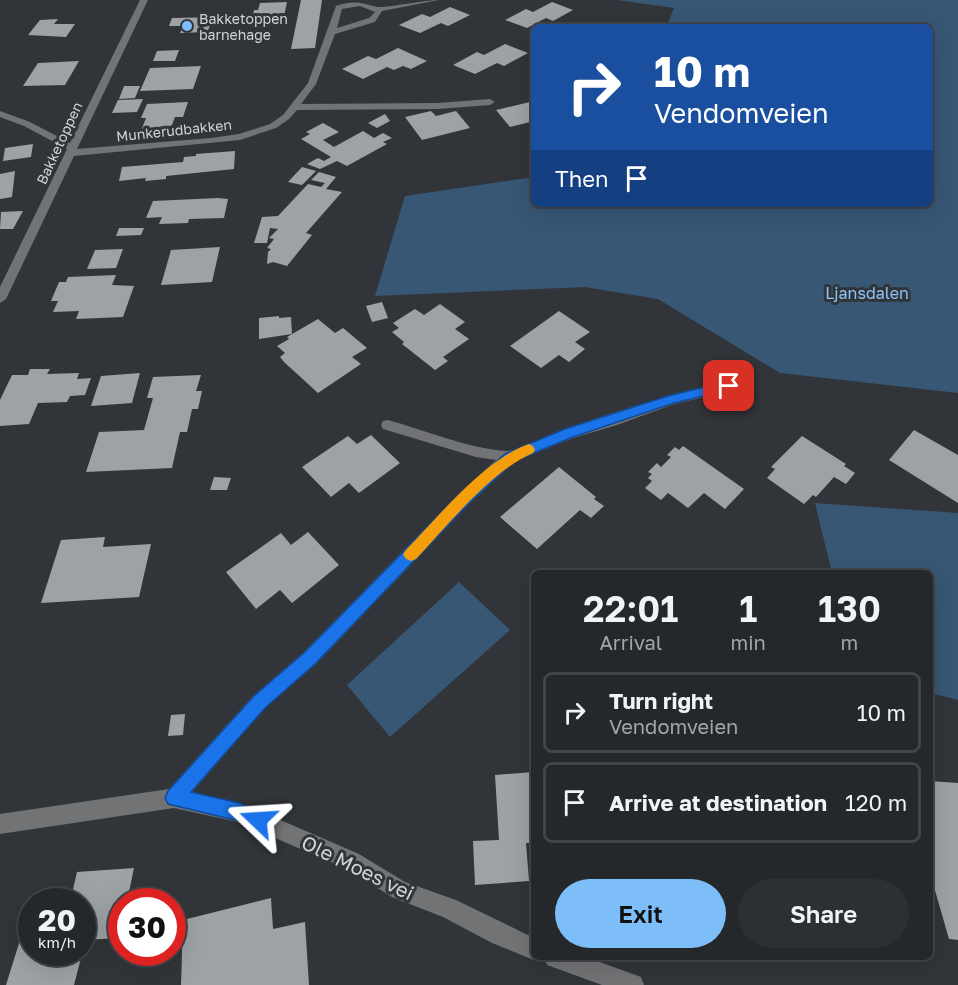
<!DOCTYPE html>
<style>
:root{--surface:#25282b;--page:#2d3033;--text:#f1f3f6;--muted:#a3a6a9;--line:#424447;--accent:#7dbef9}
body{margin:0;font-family:"Golos Text",sans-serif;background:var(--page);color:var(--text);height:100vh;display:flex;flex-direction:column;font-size:22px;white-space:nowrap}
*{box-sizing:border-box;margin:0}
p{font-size:20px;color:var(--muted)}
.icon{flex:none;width:33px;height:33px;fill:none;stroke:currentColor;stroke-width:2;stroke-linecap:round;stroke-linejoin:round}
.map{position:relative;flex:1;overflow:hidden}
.side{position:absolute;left:531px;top:570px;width:402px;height:390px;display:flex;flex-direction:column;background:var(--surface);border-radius:9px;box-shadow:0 6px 24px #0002,0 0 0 2px var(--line)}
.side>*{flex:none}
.guide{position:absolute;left:531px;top:24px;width:402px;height:183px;border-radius:9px;box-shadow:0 6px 24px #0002,0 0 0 2px var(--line);background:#1a4fa0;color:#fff;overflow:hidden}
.speed{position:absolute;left:18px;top:888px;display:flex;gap:12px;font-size:30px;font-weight:700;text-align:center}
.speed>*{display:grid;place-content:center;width:78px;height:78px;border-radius:50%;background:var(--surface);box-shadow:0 6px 24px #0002,0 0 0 2px var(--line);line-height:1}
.speed small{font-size:15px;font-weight:400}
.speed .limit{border:9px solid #d22;background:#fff;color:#111}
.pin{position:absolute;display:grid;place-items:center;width:51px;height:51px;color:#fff;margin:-26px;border-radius:12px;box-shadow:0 3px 9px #0006}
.me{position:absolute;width:66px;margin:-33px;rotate:290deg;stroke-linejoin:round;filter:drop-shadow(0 0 4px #0008)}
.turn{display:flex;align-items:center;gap:21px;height:126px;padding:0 24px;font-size:27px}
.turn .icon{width:78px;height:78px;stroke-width:2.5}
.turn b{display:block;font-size:42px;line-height:51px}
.then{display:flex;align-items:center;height:57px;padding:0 24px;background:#0003;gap:12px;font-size:22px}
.eta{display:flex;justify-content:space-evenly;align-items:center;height:102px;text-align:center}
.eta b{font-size:36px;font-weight:600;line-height:42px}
.action{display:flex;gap:12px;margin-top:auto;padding:12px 24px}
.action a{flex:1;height:69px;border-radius:36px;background:var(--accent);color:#111;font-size:24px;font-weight:600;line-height:69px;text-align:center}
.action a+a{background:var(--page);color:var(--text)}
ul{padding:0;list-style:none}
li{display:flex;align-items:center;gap:18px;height:81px;margin:0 12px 9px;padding:0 12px;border:3px solid var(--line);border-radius:9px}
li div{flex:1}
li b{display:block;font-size:22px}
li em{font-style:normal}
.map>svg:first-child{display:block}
</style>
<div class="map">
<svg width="958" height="985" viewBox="0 0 958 985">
<rect width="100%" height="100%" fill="#313539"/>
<path fill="#375775" d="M617 0H958V393L780 373 658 299 585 287 375 296 405 196 534 177V204H930V27H666L674 8Z
M815 503 958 513V700L930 693V573H832Z
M459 582 510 630 390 737 347 685Z"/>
<path fill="#9da2a6" d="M301 0H322L315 48 291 49Z
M287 2 283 21 255 22 257 15H253L254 10H258L260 3Z
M552 2 573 10 553 21 546 18 527 28 505 20 526 9 533 12Z
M450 7 470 15 448 26 441 23 420 33 399 25 422 14 430 17Z
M224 17 221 25 210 26 207 32 180 33 183 26H169L172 18Z
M58 19 54 24H75L66 37 28 35 40 20Z
M505 44 528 53 504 66 497 63 475 74 453 65 477 52 484 55Z
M398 48 427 61 411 69 403 66 394 70 387 67 363 79 342 69 368 56 376 59Z
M179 50 175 61H153L157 51Z
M79 61 65 85 23 86 38 63Z
M201 66 193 89 140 91 150 68Z
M124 86H140L135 98 119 99Z
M143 99 137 112 112 113 118 100Z
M534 101V121L510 127 496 110Z
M188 102 183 117H175L170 130 141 131 146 118H141L147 104Z
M431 111 436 116 456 111 470 128 422 140 405 117Z
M385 114 390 121 377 128 368 123Z
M323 123 339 132 323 140 334 147 363 131 374 138 383 133 392 138 383 142 387 144 347 166 337 161 320 169 307 164 318 158 324 161 331 157 301 139 310 134 306 132Z
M33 144 31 157 3 161 5 148Z
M235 151 234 169 166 176V179L145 181 146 178 119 181 122 167 183 162 184 157 196 156V154Z
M302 167 316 171 302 185 288 182Z
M15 171 12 197 0 199V174Z
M319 172 336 177 326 189 342 192 306 233 312 235 287 266 273 262 267 264 268 252 271 249 267 248 274 239 269 238 278 229 270 228 267 243H254L262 217 278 216 308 184 321 187 325 183 311 180Z
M218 198 228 199 224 218 189 219 188 223 159 224 162 217 146 218 153 201Z
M23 211 13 229H0L1 212Z
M119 228H144L141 235 116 236Z
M220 247 212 282 161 285 171 250Z
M123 249 116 268 87 269 95 250Z
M116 275 112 285 134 286 123 317 76 319 79 311 53 312 58 301H51L59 282H66L68 277Z
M382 302 388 318 372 322 366 306Z
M440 304 465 322 455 329 469 339 443 357 448 361 435 370 402 344 404 342 392 332 399 328 393 323 415 309 424 315Z
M559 311 590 332 575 342 585 349 569 362 559 355 541 368 510 346Z
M279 316V318L291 317 292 334 259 339V318Z
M318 319 335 333 343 328 367 348 352 357 361 364 318 393 284 362 280 357 285 353 277 346 289 339 287 337Z
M30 369H50L47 374 79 373 77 379 91 378 85 395 70 396 67 402 38 403 29 424 0 426V400L12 375H28Z
M140 373 132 403 91 406 101 376Z
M201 375 196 391H202L198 409H192L187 432H180L172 468 86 472 99 432 144 430 153 398H147L153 377Z
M914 430 958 455V503L889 460Z
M371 435 400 463 359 493 349 483 331 497 302 467 348 436 357 444Z
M802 436 846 464 844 466 855 473 846 484 834 477 816 497 813 495 804 504 767 478 775 469 771 467Z
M683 446 744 489 725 509 704 493 688 508 668 493 661 500 645 488 652 481 648 478 652 474 648 472 657 463 661 467 671 457 667 455 675 447 679 450Z
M559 467 596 497 594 499 604 506 591 518 580 510 537 549 500 517Z
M214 477 231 478 227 490H210Z
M308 532 339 565 292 603 280 590 256 609 226 572 281 533 291 545Z
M105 537 103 547 151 544 139 597 41 603 61 540Z
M185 714 183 735 168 736 171 715Z
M534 772V843H526L529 881 475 885 473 841 499 840 495 775Z
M930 781 958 783V940L949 939 930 873Z
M134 868 127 902H122L120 938 82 940V902H70L77 872Z
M271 898 273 929 305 922 309 985H181L183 920Z
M32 936V952H53V956L82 954 74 985H6L21 937Z"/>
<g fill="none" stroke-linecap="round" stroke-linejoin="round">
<path fill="#717375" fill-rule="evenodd" d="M140 0H148L77 149 211 138 239 134 270 124 283 115 308 83 336 6C355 0 360 3 377 7 387 8 424 0 439 0L382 11 375 22 335 34 316 84 301 104 438 103 490 99 495 102 490 105 438 109 297 110 289 119 276 128 240 140 74 156 6 299 0 303V287L67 149 24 126 0 117V111L30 122 70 143ZM360 6 375 12 369 18 337 28 342 9Z
M729 381 736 386 734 390 674 404 617 425 573 438 515 461 469 504 316 664 265 708 192 792 246 805 359 854 405 882 456 900 534 938V957H541L534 960 492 943 443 917 392 897 345 868 238 822 174 808 0 834V814L169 789 253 696 304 652 459 494 496 460 476 457 383 429 381 425 383 421 388 420C424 430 470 449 507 451 520 451 553 433 567 428 620 410 674 393 729 381Z
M544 957H586L641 977 644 985H602L547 965Z"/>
</g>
<path fill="#1a73e8" stroke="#114b97" stroke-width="1.5" d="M729 381 733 383V389L674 403 573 437 514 461 469 503 316 663 265 708 191 792 239 803 264 814 267 820 264 827 258 829 239 821 168 804 165 798 168 791 254 696 305 652 459 495 505 454 565 429 668 396Z"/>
<path fill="#f59e0b" d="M529 444 533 446 535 450 533 453C491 471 448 525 416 559L411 561 406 559 403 554 406 550C439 516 485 459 529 444Z"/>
<circle fill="#7dbef9" stroke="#313539" stroke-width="2" cx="187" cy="26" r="6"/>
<g text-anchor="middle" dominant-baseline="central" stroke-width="6" stroke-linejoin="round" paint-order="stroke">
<g font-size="14" fill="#d2d4d7" stroke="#313539" text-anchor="start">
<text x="199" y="18">Bakketoppen<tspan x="199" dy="16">barnehage</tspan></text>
</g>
<g font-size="14" fill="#d2d4d7" stroke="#313539">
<text transform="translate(174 130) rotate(-6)">Munkerudbakken</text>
<text transform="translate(59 143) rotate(-65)">Bakketoppen</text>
</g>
<g font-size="16" fill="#8dc4f7" stroke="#313539">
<text x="867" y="293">Ljansdalen</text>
</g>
<g font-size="20" fill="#d2d4d7" stroke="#313539">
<text transform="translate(358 867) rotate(26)">Ole Moes vei</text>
</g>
</g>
</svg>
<div class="speed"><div>20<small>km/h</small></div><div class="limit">30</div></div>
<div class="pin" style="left:729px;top:386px;background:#d93025"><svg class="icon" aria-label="arrive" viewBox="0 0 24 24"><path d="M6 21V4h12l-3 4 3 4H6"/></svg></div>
<svg class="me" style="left:258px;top:820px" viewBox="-20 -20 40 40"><path d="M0-17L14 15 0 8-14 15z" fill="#1a73e8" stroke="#fff" stroke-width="4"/></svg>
<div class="guide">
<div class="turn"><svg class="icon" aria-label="right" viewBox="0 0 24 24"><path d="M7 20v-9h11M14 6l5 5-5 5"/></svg><div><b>10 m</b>Vendomveien</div></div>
<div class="then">Then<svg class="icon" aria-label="arrive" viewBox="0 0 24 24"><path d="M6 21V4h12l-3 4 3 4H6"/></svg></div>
</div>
<section class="side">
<div class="eta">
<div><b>22:01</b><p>Arrival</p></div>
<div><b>1</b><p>min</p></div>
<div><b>130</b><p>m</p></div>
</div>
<ul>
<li><svg class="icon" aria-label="right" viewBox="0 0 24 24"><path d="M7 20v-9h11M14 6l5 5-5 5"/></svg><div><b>Turn right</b><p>Vendomveien</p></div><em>10 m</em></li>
<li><svg class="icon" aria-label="arrive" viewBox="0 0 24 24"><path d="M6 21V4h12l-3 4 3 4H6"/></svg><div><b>Arrive at destination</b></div><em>120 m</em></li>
</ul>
<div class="action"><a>Exit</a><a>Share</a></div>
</section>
</div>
